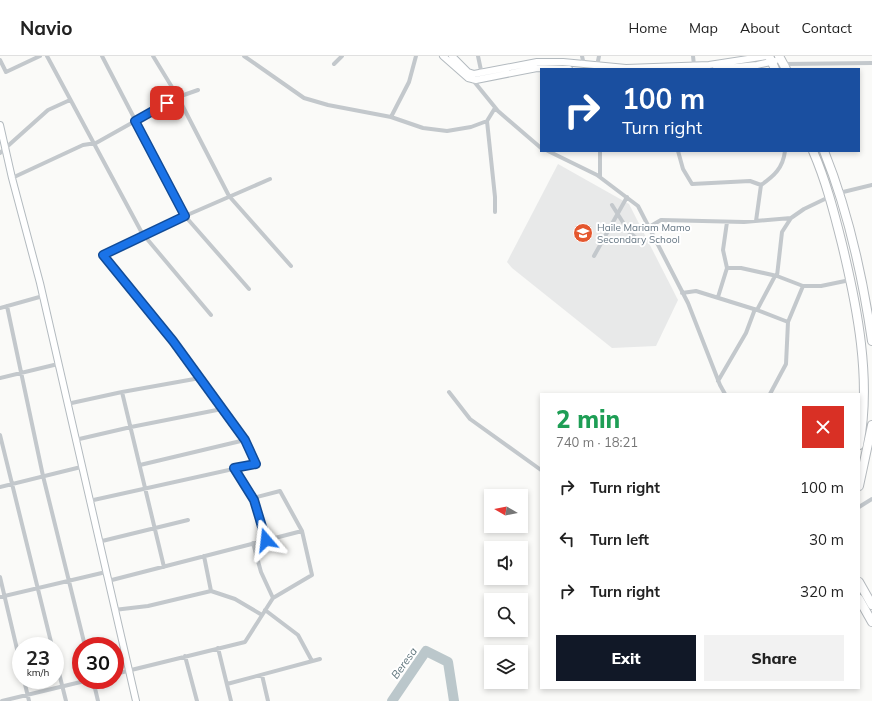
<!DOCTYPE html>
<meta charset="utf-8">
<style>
:root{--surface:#fff;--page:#f2f2f2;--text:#222;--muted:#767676;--line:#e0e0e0;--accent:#111827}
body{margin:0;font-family:Mulish,sans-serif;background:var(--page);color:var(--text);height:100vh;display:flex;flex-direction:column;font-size:15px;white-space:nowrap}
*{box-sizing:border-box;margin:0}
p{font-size:13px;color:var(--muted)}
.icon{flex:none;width:22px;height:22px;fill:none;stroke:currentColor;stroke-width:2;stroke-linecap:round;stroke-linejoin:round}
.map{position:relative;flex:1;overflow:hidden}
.panel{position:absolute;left:540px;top:337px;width:320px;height:296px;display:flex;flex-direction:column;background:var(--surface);border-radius:0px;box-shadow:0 2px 6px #0003}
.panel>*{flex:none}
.guide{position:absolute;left:540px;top:12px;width:320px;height:84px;border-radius:0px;box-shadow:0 2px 6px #0003;background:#1a4fa0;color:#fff;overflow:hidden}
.needle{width:26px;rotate:279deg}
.tools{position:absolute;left:484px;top:433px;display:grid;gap:8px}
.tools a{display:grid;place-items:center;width:44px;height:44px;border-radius:0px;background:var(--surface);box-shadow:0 2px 6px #0003;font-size:20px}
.speed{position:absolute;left:12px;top:581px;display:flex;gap:8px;font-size:20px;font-weight:700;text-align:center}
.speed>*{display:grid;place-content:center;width:52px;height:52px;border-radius:50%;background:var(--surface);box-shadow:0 2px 6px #0003;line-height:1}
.speed small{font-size:10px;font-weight:400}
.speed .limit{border:6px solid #d22;background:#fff;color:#111}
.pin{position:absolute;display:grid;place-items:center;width:34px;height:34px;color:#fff;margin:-17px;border-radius:8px;box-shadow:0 2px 6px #0006}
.me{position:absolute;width:44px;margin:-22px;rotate:343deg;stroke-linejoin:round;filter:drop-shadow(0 0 3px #0008)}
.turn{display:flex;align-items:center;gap:14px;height:84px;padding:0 16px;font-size:18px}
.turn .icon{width:52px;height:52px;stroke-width:2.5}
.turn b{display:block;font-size:28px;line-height:34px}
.round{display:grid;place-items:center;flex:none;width:42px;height:42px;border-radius:0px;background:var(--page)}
.head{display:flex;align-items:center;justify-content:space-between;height:68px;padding:0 16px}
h1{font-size:24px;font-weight:800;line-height:30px;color:#1e9e55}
.cta{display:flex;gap:8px;margin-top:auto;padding:8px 16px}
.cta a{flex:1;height:46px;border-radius:0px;background:var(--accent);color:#fff;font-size:16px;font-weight:800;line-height:46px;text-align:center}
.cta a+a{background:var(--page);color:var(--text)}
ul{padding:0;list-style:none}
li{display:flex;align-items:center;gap:12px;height:52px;padding:0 16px}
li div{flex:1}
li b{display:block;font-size:15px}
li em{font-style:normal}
header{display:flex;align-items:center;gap:24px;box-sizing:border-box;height:56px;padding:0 20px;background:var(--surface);border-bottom:1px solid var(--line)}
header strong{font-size:19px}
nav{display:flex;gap:22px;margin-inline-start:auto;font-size:14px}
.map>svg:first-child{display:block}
</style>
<header>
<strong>Navio</strong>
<nav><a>Home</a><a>Map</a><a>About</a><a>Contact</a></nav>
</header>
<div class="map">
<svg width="872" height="645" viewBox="0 0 872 645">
<rect width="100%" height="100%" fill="#fafaf8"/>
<path fill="#e8e9e9" d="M558 108 629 148 678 244 656 290 612 292 512 212 507 206Z"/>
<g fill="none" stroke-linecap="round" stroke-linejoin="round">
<path stroke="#bbc7cb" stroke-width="10" d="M392 645 426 595 448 606 454 645"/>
<g stroke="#b3babf" stroke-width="8">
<path id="secondary" d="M443 0 468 22 476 24 537 12 569 13
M452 0 468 16 474 18 537 6H563L626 12 709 9 767 0
M716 13 757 9 775 5
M0 69 12 122 40 227 136 645"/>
</g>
<g stroke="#b4b9bd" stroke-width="10">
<path id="highway" d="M769 0 775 13
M779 0 786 13
M813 95C826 125 834 156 842 188 857 250 872 325 859 389
M824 95C847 152 863 223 872 285
M859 430 872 369
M859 526 872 549
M859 543 872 566"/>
</g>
<path stroke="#c3c8cc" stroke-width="4" d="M47 0 142 177 211 259
M102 0 185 160 249 233
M153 0 178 41 229 140 291 210
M244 0 304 42 328 49 391 61 423 72 447 75 471 71 487 65
M478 0 482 19
M582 0 584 9
M693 0 694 9
M0 4 6 16 40 0
M334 8 342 0
M784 8 872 7
M597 10 599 0
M472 23 498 55 541 92
M391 61 409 26 416 0
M548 95 597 119 638 150 688 247 720 329 725 338
M600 95V121
M678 95 683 113 692 128 750 125 761 129
M0 97 48 54 70 44
M12 122 83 89 96 87 178 41 198 34
M839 137 872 129
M612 149 629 176 641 186
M495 156V141L487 65 495 52
M791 162 782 176 777 220 803 230H821L850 224
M756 165 761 129C774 120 783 112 785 95
M727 166 723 194 727 212H741L777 220
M649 171 661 164 744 166 791 162 804 153 829 141
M594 200 627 141
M775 220 757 254 788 266 803 230
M682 237 696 235 757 254
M718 241 727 212
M7 250 43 420 85 590
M0 252 43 240
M0 322 58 308
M718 325 746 277 755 253
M122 336 164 511
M449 336 470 363 541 414
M770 338 786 308 788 266
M67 348 122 336 200 322
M0 379 52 590
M75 384 131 371 222 353
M245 384 173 285 103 199 185 160 270 123
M234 412 254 444 266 484
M0 431 81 411
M253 442 280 435 302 475
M89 445 256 408 245 384 140 409
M859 451 872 443
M98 486 188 464
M253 487 261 516 273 542
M0 521 21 610
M108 525 302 475 312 519 273 542 245 586 115 618
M211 535 235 543 262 559
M0 541 106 516
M114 554 148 550 211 535 204 500
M265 554 298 579 312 605
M218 592 231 645
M185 600 197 645
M55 601 66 645
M262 619 268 645
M24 624 29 645
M93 624 98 645
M227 628 320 603
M2 645 89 624"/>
<use href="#secondary" stroke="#fff" stroke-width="6"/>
<use href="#highway" stroke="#fff" stroke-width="8"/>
</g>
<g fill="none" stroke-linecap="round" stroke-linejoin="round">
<g stroke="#114b97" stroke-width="10">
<path id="route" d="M167 47 135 65 185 160 103 199 173 285 245 384 256 408 234 412 254 444 266 484"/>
</g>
<use href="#route" stroke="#1a73e8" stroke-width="7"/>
</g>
<defs>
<g id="school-disc" transform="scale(1)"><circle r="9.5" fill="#e4572e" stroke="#fff"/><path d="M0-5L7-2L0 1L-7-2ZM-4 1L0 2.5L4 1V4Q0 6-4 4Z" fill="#fff"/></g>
</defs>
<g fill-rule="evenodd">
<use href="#school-disc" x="583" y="177"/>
</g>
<g text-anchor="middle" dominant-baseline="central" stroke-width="4" stroke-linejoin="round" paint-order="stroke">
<g font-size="10" fill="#657683" stroke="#fff" text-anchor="start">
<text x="597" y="171">Haile Mariam Mamo<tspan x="597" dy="12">Secondary School</tspan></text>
</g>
<g font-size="11" font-style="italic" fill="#60757c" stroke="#fff">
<text transform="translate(404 607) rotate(-54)">Beresa</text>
</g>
</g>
</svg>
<div class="tools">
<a><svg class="needle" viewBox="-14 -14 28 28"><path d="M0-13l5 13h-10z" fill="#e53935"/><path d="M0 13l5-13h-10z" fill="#767676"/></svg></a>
<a><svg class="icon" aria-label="sound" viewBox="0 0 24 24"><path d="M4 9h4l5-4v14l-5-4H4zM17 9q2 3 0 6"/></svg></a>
<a><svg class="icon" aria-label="search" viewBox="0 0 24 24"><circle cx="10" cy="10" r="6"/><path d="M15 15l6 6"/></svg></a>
<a><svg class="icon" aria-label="layers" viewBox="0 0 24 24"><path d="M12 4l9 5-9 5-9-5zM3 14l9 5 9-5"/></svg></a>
</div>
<div class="speed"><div>23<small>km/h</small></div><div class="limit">30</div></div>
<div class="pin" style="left:167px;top:47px;background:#d93025"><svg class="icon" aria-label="arrive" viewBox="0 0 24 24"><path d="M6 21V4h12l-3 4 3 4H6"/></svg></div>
<svg class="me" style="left:266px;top:484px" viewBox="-20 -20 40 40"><path d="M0-17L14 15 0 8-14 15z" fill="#1a73e8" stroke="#fff" stroke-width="4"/></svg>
<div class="guide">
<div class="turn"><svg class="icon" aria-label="right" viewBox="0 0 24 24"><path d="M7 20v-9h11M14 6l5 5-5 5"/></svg><div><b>100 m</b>Turn right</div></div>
</div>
<section class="panel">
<div class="head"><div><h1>2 min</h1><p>740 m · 18:21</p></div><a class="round" style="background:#d93025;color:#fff"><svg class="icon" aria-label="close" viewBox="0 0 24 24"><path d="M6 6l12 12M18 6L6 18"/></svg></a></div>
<ul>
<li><svg class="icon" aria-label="right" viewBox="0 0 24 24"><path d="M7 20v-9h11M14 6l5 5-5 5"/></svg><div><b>Turn right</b></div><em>100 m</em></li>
<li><svg class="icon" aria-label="left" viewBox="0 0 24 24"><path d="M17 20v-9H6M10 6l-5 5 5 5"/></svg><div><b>Turn left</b></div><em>30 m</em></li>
<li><svg class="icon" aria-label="right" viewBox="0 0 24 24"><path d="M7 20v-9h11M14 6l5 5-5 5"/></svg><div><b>Turn right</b></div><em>320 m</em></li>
</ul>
<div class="cta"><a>Exit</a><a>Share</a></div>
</section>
</div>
